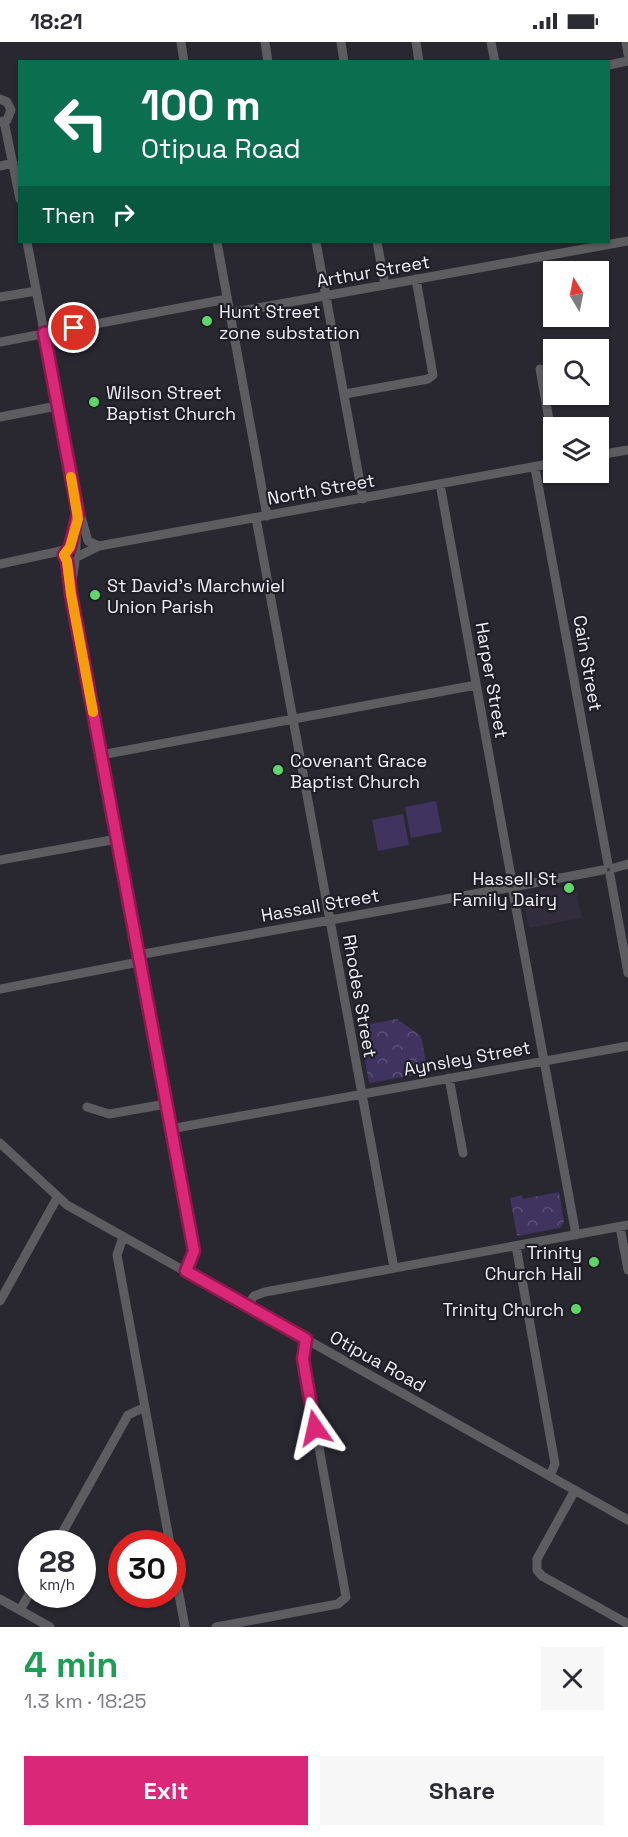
<!DOCTYPE html>
<meta charset="utf-8">
<style>
:root{--surface:#fff;--page:#f7f7f7;--text:#2b2b33;--muted:#7c7c81;--accent:#db2777}
body{margin:0;font-family:"Space Grotesk",sans-serif;background:var(--page);color:var(--text);height:100vh;display:flex;flex-direction:column;font-size:22px;white-space:nowrap}
*{box-sizing:border-box;margin:0}
p{font-size:20px;color:var(--muted)}
.icon{flex:none;width:33px;height:33px;fill:none;stroke:currentColor;stroke-width:2;stroke-linecap:round;stroke-linejoin:round}
.map{position:relative;height:1585px;overflow:hidden}
.panel{display:flex;flex-direction:column;background:var(--surface);flex:1}
.panel>*{flex:none}
.guide{position:absolute;left:18px;top:18px;width:592px;height:183px;border-radius:0px;box-shadow:0 2px 4px #0004;background:#0b6e4f;color:#fff;overflow:hidden}
.needle{width:39px;rotate:350deg}
.tools{position:absolute;left:543px;top:219px;display:grid;gap:12px}
.tools a{display:grid;place-items:center;width:66px;height:66px;border-radius:0px;background:var(--surface);box-shadow:0 2px 4px #0004;font-size:30px}
.speed{position:absolute;left:18px;top:1488px;display:flex;gap:12px;font-size:30px;font-weight:700;text-align:center}
.speed>*{display:grid;place-content:center;width:78px;height:78px;border-radius:50%;background:var(--surface);box-shadow:0 2px 4px #0004;line-height:1}
.speed small{font-size:15px;font-weight:400}
.speed .limit{border:9px solid #d22;background:#fff;color:#111}
.pin{position:absolute;display:grid;place-items:center;width:51px;height:51px;color:#fff;margin:-26px;border:3px solid #fff;border-radius:50%;box-shadow:0 2px 6px #0007}
.me{position:absolute;width:66px;margin:-33px;rotate:349deg;stroke-linejoin:round;filter:drop-shadow(0 0 4px #0008)}
.turn{display:flex;align-items:center;gap:21px;height:126px;padding:0 24px;font-size:27px}
.turn .icon{width:78px;height:78px;stroke-width:2.5}
.turn b{display:block;font-size:42px;line-height:51px}
.then{display:flex;align-items:center;height:57px;padding:0 24px;background:#0003;gap:12px;font-size:22px}
.round{display:grid;place-items:center;flex:none;width:63px;height:63px;border-radius:0px;background:var(--page)}
.head{display:flex;align-items:center;justify-content:space-between;height:102px;padding:0 24px}
h1{font-size:36px;font-weight:700;line-height:45px;color:#1e9e55}
.cta{display:flex;gap:12px;margin-top:auto;padding:12px 24px}
.cta a{flex:1;height:69px;border-radius:0px;background:var(--accent);color:#fff;font-size:24px;font-weight:700;line-height:69px;text-align:center}
.cta a+a{background:var(--page);color:var(--text)}
.status{display:flex;justify-content:space-between;align-items:center;height:42px;padding:0 30px;background:var(--surface);direction:ltr}
.status svg{height:16px;fill:currentColor}
.map>svg:first-child{display:block}
</style>
<div class="status"><b>18:21</b><svg viewBox="0 0 49 12"><path d="M0 12V9h3v3zM5 12V6h3v6zM10 12V3h3v9zM15 12V0h3v12zM26 1h20v11H26zM47 4h2v5h-2z"/></svg></div>
<div class="map">
<svg width="628" height="1585" viewBox="0 0 628 1585">
<defs>
<pattern id="forest-crowns" width="20" height="18" patternUnits="userSpaceOnUse" patternTransform="scale(1.5)"><rect width="20" height="18" fill="#403360"/><path d="M2 6a3 3 0 1 1 6 0M12 15a3 3 0 1 1 6 0" fill="none" stroke="#5c5177"/></pattern>
</defs>
<rect width="100%" height="100%" fill="#292730"/>
<path fill="#312d3d" d="M575 843 582 876 529 886 523 852Z"/>
<path fill="url(#forest-crowns)" d="M397 977 421 994 428 1031 369 1041 359 984Z
M559 1150 564 1180 560 1186 517 1194 510 1156 522 1153 523 1157Z"/>
<path fill="#403360" d="M436 759 442 790 411 796 405 765Z
M403 772 409 803 378 809 372 778Z"/>
<g fill="none" stroke-linecap="round" stroke-linejoin="round">
<path stroke="#5d5c61" stroke-width="9" d="M181 0 184 20
M265 0 268 20
M341 0 344 20
M416 0 419 20
M491 0 495 20
M626 0 628 12
M609 23 628 19
M0 57 7 60 11 68 7 78 0 80
M4 79 20 157
M0 124 13 121
M27 200 77 463 76 506
M217 200 267 474
M316 200 363 457
M377 200 385 243
M0 255 36 249
M230 271 628 199
M0 300 227 257
M540 327 554 406
M345 352 428 337 433 333 416 237
M0 375 57 364
M598 413 628 408
M535 426 608 822
M440 442 512 840
M80 471 88 499 99 504
M256 476 394 1226
M79 514 99 504 554 421
M67 519 71 552 194 1209 186 1229
M0 522 65 508
M72 540 75 519
M101 713 476 643
M0 818 117 797
M614 826 628 822
M610 833 628 931
M518 844 603 828
M513 850 576 1193
M138 913 507 846
M0 947 139 920
M449 1036 463 1111
M87 1065 109 1072 166 1062
M170 1087 628 1004
M0 1101 67 1163 628 1478
M620 1185 628 1228
M123 1195 117 1213 170 1502
M516 1204 554 1416 555 1422 550 1434
M0 1259 57 1156
M247 1264 254 1254 265 1250 628 1183
M575 1448 537 1517V1528L542 1534 628 1582
M56 1502 128 1373 145 1365
M172 1515 185 1585
M0 1557 50 1585
M20 1568 32 1547
M216 1585 338 1562 346 1555 303 1317 306 1297"/>
</g>
<g fill="none" stroke-linecap="round" stroke-linejoin="round">
<g stroke="#8e194d" stroke-width="15">
<path id="route" d="M74 286 44 291 78 471 70 505 64 513 67 519 71 552 194 1209 186 1229 306 1297 303 1317 315 1386"/>
</g>
<use href="#route" stroke="#db2777" stroke-width="10"/>
<path stroke="#f59e0b" stroke-width="10" d="M71 435 78 477 70 505 64 513 67 519 71 552 93 670"/>
</g>
<g fill="#60d56a" stroke="#1f1d26" stroke-width="2">
<circle cx="207" cy="279" r="6"/>
<circle cx="94" cy="360" r="6"/>
<circle cx="95" cy="553" r="6"/>
<circle cx="278" cy="728" r="6"/>
<circle cx="569" cy="846" r="6"/>
<circle cx="594" cy="1220" r="6"/>
<circle cx="576" cy="1267" r="6"/>
</g>
<g text-anchor="middle" dominant-baseline="central" stroke-width="4.5" stroke-linejoin="round" paint-order="stroke">
<g font-size="18" fill="#f1eff6" stroke="#1f1d26">
<text transform="translate(373 229) rotate(-10)">Arthur Street</text>
<text transform="translate(321 447) rotate(-10)">North Street</text>
<text transform="translate(588 621) rotate(80)">Cain Street</text>
<text transform="translate(492 638) rotate(80)">Harper Street</text>
<text transform="translate(320 863) rotate(-10)">Hassall Street</text>
<text transform="translate(360 954) rotate(80)">Rhodes Street</text>
<text transform="translate(467 1016) rotate(-10)">Aynsley Street</text>
<text transform="translate(378 1319) rotate(29)">Otipua Road</text>
</g>
<g font-size="18" fill="#f1eff6" stroke="#1f1d26" text-anchor="start">
<text x="219" y="269">Hunt Street<tspan x="219" dy="21">zone substation</tspan></text>
<text x="106" y="350">Wilson Street<tspan x="106" dy="21">Baptist Church</tspan></text>
<text x="107" y="543">St David's Marchwiel<tspan x="107" dy="21">Union Parish</tspan></text>
<text x="290" y="718">Covenant Grace<tspan x="290" dy="21">Baptist Church</tspan></text>
<text x="557" y="836" text-anchor="end">Hassell St<tspan x="557" dy="21">Family Dairy</tspan></text>
<text x="582" y="1210" text-anchor="end">Trinity<tspan x="582" dy="21">Church Hall</tspan></text>
<text x="564" y="1267" text-anchor="end">Trinity Church</text>
</g>
</g>
</svg>
<div class="tools">
<a><svg class="needle" viewBox="-14 -14 28 28"><path d="M0-13l5 13h-10z" fill="#e53935"/><path d="M0 13l5-13h-10z" fill="#7c7c81"/></svg></a>
<a><svg class="icon" aria-label="search" viewBox="0 0 24 24"><circle cx="10" cy="10" r="6"/><path d="M15 15l6 6"/></svg></a>
<a><svg class="icon" aria-label="layers" viewBox="0 0 24 24"><path d="M12 4l9 5-9 5-9-5zM3 14l9 5 9-5"/></svg></a>
</div>
<div class="speed"><div>28<small>km/h</small></div><div class="limit">30</div></div>
<div class="pin" style="left:74px;top:286px;background:#d93025"><svg class="icon" aria-label="arrive" viewBox="0 0 24 24"><path d="M6 21V4h12l-3 4 3 4H6"/></svg></div>
<svg class="me" style="left:315px;top:1386px" viewBox="-20 -20 40 40"><path d="M0-17L14 15 0 8-14 15z" fill="#db2777" stroke="#fff" stroke-width="4"/></svg>
<div class="guide">
<div class="turn"><svg class="icon" aria-label="left" viewBox="0 0 24 24"><path d="M17 20v-9H6M10 6l-5 5 5 5"/></svg><div><b>100 m</b>Otipua Road</div></div>
<div class="then">Then<svg class="icon" aria-label="right" viewBox="0 0 24 24"><path d="M7 20v-9h11M14 6l5 5-5 5"/></svg></div>
</div>
</div>
<section class="panel">
<div class="head"><div><h1>4 min</h1><p>1.3 km · 18:25</p></div><a class="round"><svg class="icon" aria-label="close" viewBox="0 0 24 24"><path d="M6 6l12 12M18 6L6 18"/></svg></a></div>
<div class="cta"><a>Exit</a><a>Share</a></div>
</section>
